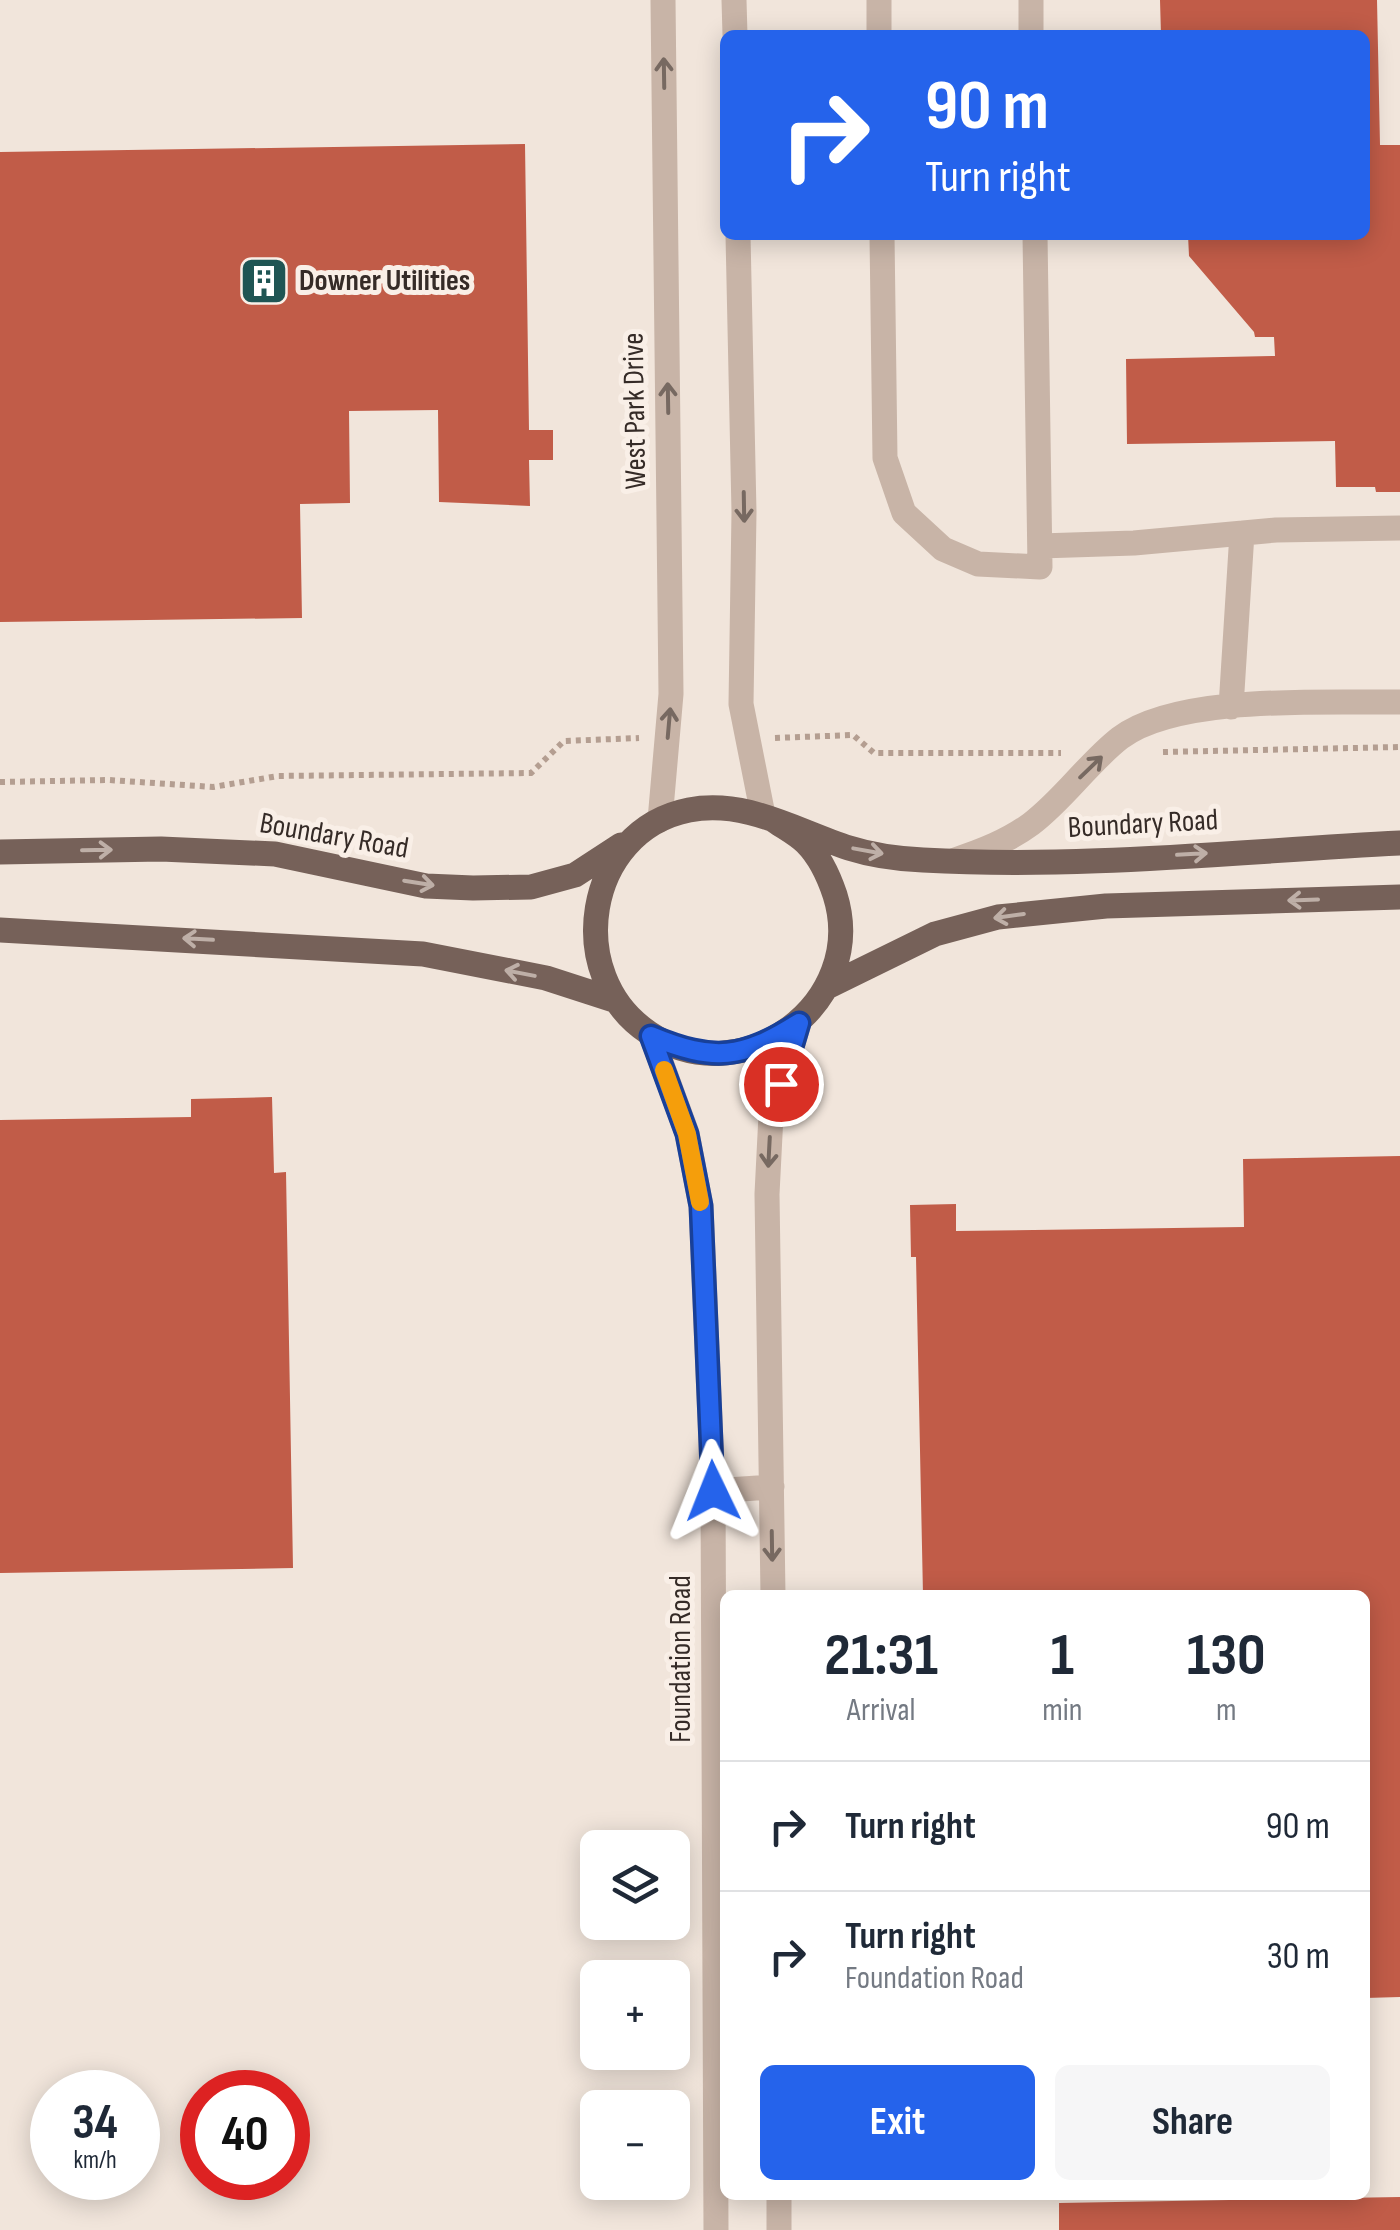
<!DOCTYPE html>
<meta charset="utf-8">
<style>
:root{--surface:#fff;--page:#f6f6f7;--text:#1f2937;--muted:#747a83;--line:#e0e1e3;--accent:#2563eb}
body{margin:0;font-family:"Sofia Sans Condensed",sans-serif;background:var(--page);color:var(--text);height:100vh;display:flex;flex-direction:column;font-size:38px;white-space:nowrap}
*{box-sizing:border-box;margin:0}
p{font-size:32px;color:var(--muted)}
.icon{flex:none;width:55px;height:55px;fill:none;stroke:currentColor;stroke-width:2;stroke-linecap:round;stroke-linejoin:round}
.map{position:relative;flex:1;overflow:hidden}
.panel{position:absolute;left:720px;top:1590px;width:650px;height:610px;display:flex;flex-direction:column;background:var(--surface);border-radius:15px;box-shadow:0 5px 25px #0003}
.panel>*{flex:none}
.guide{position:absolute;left:720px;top:30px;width:650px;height:210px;border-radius:15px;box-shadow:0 5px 25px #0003;background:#2563eb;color:#fff;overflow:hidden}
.controls{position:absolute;left:580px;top:1830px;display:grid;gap:20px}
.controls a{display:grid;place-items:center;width:110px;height:110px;border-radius:15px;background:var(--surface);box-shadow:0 5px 25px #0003;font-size:50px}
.speed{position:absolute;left:30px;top:2070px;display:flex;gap:20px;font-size:50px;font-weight:700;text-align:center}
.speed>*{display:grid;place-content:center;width:130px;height:130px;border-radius:50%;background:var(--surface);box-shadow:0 5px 25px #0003;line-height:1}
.speed small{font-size:25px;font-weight:400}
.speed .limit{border:15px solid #d22;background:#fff;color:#111}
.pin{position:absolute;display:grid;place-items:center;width:85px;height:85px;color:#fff;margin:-42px;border:5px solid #fff;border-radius:50%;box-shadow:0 2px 10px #0007}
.me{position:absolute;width:110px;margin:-55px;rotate:358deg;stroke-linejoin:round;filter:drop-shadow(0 0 8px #0008)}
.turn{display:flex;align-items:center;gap:35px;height:210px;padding:0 40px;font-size:45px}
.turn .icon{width:130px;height:130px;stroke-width:2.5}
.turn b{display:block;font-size:70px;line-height:85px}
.eta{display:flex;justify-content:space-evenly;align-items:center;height:170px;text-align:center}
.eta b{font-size:60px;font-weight:700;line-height:70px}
.primary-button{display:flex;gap:20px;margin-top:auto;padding:20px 40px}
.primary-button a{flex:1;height:115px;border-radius:15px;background:var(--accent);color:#fff;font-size:40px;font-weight:700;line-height:115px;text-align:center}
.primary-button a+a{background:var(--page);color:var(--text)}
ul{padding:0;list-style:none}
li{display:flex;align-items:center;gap:30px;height:130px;padding:0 40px;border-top:2px solid var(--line)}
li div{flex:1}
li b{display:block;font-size:38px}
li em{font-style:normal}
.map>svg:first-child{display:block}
</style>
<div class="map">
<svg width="1400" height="2230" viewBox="0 0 1400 2230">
<rect width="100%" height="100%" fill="#f1e5db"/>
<path fill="#c15c48" d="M1160 0H1377L1380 145H1400V492H1376L1375 487H1336L1335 441 1127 444 1126 359 1275 356 1274 337H1255L1254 332 1189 256 1188 235H1365V35H1161Z
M525 144 529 430H553V460H529L530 506 439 502 438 410 349 411 350 503 300 504 302 618 0 622V152Z
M272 1097 274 1173 286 1172 293 1568 0 1573V1120L191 1117V1099Z
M1400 1156V1997L1365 1998V1595H923L916 1257H911L910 1205 956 1204V1231L1244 1227 1243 1159Z
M1400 2197V2230H1059V2203Z"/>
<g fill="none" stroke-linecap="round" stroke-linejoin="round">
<path stroke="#b49e91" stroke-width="6" stroke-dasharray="5 5" stroke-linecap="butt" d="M775 738 853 735 874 753H1061
M1163 752 1400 747
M0 782 109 780 213 787 278 776 531 773 564 741 639 738"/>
<path stroke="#c8b4a7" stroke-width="25" d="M734 0 735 35
M879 0V35
M1031 0V35
M738 235 744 512 741 704 763 815
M882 235 885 458 904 513 943 549 978 564 1040 567 1035 235
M1040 546 1134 543 1276 530 1400 528
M1231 707 1242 533
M660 820 671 694 663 0
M955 860C982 851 1008 841 1031 824 1064 799 1088 763 1120 738 1178 694 1327 703 1400 702
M651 1035 687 1133 701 1206 713 1491 716 2230
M713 1491 772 1487
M773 1595 767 1194 771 1115 799 1023
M779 2195V2230"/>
<path stroke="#766159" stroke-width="25" d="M775 821C785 828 797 834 806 843 820 857 829 877 835 895 869 1003 742 1096 649 1033 563 976 584 831 689 810 746 799 796 831 849 848 871 855 900 859 923 860 1082 869 1242 851 1400 843
M0 852 161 849 275 854 426 886 473 888 531 887 575 875 621 845
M0 930 423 954 546 978 614 1000
M829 986 935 934 998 917 1106 906 1400 897"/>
</g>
<defs><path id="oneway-shaft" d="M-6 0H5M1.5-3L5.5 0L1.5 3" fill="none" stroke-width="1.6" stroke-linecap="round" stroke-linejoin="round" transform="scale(2.5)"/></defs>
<g stroke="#776961">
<use href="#oneway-shaft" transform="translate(664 73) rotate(-91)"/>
<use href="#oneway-shaft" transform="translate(668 398) rotate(-91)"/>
<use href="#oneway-shaft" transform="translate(744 507) rotate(89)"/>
<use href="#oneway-shaft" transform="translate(669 723) rotate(-85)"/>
<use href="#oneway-shaft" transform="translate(1091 767) rotate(-44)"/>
<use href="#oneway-shaft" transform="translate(769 1152) rotate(93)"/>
<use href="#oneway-shaft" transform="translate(772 1546) rotate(89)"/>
</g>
<g stroke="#beafa7">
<use href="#oneway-shaft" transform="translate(97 850) rotate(-1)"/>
<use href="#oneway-shaft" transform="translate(868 851) rotate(10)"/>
<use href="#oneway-shaft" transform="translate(1192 854) rotate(-3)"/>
<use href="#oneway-shaft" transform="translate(419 883) rotate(9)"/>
<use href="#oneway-shaft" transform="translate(1303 900) rotate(178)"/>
<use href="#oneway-shaft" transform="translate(1009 916) rotate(172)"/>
<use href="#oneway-shaft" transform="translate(198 939) rotate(-177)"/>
<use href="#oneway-shaft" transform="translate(520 973) rotate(-169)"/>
</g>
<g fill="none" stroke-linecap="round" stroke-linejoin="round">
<g stroke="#184099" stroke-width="25">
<path id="route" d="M713 1491 701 1206 687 1134 651 1036C714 1062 742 1059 799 1023L781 1084"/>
</g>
<use href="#route" stroke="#2563eb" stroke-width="18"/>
<path stroke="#f59e0b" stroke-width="18" d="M664 1070 687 1134 700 1202"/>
</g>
<defs>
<g id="building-square" transform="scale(2.5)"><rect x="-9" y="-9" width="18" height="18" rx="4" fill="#1f5554" stroke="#f9efe7"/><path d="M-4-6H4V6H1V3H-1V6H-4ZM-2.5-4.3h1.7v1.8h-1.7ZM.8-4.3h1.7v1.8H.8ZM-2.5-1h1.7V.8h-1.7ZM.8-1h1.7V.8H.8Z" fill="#fff"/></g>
</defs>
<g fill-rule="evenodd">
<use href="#building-square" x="264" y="281"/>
</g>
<g text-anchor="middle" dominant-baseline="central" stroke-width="10" stroke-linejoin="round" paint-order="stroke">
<g font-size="30" font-weight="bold" fill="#352b27" stroke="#f9efe7" text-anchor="start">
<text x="299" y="281">Downer Utilities</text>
</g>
<g font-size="30" fill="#352b27" stroke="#f9efe7">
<text transform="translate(635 411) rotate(-91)">West Park Drive</text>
<text transform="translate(1143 824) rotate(-3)">Boundary Road</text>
<text transform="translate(334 836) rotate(10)">Boundary Road</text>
<text transform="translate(681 1659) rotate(-90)">Foundation Road</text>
</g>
</g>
</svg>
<div class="controls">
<a><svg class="icon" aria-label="layers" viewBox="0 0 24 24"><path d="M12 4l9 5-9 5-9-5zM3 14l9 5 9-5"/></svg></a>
<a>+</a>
<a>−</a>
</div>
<div class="speed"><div>34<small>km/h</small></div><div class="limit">40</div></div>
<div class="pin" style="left:781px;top:1084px;background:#d93025"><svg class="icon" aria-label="arrive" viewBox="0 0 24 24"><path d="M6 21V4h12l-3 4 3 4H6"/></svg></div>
<svg class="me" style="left:713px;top:1491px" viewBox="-20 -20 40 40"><path d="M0-17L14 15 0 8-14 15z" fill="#2563eb" stroke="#fff" stroke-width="4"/></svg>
<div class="guide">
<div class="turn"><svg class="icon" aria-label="right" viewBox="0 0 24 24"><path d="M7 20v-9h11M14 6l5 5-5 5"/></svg><div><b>90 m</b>Turn right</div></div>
</div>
<section class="panel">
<div class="eta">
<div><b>21:31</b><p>Arrival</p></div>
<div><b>1</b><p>min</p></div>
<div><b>130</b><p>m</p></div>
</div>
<ul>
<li><svg class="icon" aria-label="right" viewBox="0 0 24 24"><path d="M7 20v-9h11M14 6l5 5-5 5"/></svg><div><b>Turn right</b></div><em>90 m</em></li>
<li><svg class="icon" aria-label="right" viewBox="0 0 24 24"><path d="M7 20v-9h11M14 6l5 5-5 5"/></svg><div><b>Turn right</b><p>Foundation Road</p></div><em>30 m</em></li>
</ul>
<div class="primary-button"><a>Exit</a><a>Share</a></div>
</section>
</div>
